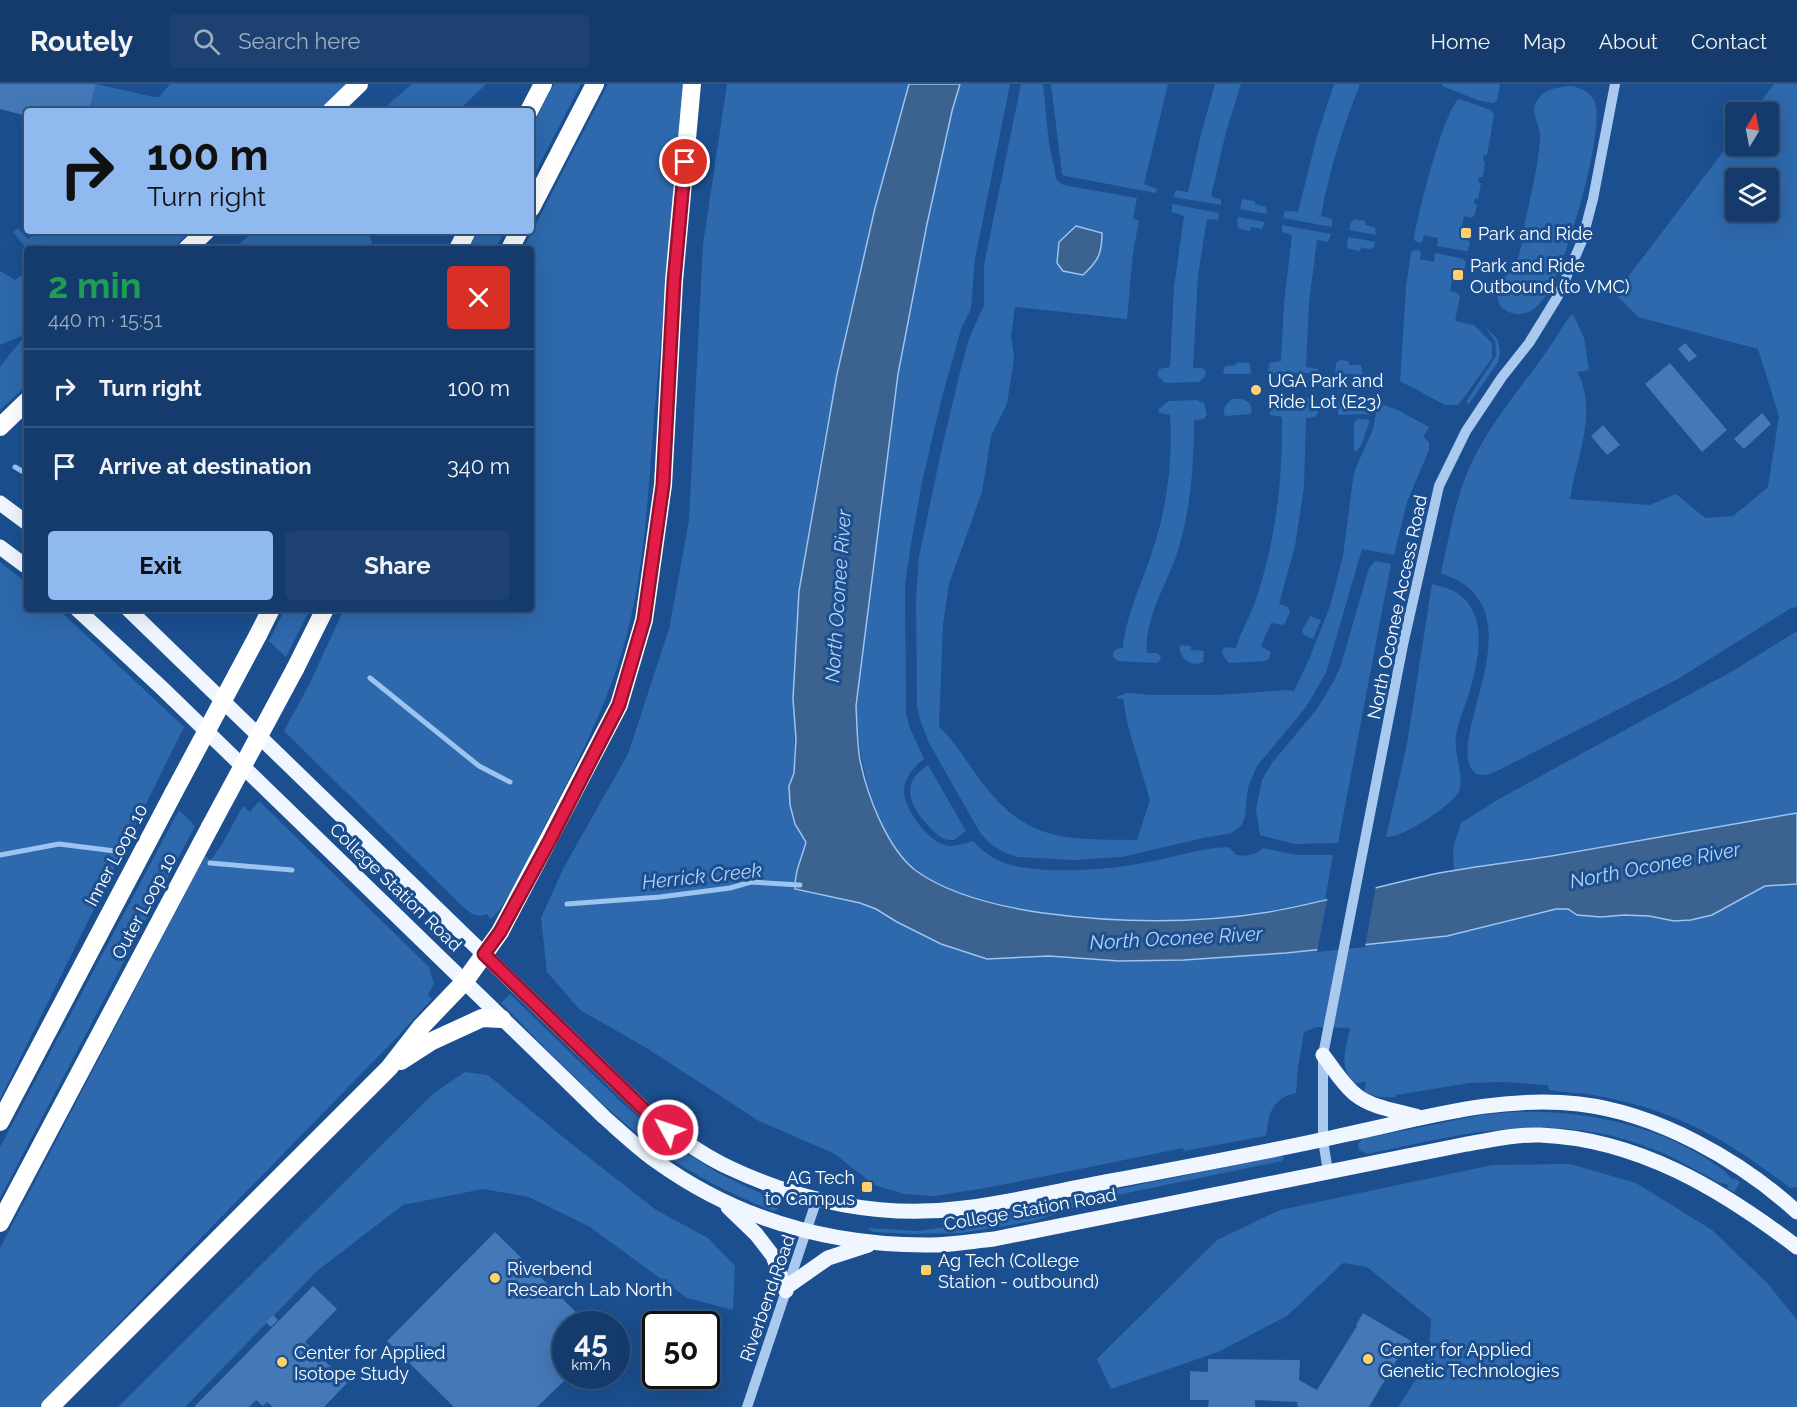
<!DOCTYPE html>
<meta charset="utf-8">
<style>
:root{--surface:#143b6b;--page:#1d4271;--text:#f1f3f6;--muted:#9dadc1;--line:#33557e;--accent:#90b9f0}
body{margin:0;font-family:Raleway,sans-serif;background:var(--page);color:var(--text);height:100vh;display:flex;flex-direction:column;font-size:22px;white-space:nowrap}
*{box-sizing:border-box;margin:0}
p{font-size:20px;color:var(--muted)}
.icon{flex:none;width:33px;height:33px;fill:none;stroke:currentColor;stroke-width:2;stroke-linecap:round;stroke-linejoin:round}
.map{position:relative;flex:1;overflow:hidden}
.details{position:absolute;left:24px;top:162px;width:510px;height:366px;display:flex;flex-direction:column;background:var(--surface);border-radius:6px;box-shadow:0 6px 24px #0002,0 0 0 2px var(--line)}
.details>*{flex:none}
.hud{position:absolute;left:24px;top:24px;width:510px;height:126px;border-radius:6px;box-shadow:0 6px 24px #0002,0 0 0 2px var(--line);background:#90b9f0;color:#111;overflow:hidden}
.needle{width:39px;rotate:10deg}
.tools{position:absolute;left:1725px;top:18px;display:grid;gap:12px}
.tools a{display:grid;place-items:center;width:54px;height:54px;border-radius:6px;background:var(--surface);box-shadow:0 6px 24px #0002,0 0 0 2px var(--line);font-size:30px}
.speed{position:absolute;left:552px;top:1227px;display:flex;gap:12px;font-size:30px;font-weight:700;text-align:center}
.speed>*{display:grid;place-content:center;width:78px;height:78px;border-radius:50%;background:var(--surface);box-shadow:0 6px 24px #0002,0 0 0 2px var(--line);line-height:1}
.speed small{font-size:15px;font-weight:400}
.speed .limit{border:3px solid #111;border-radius:9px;background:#fff;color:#111}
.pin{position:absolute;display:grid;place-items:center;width:51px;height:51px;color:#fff;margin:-26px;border:3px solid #fff;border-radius:50%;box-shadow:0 2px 6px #0007}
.me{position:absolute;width:66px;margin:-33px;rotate:310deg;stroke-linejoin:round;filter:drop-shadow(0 0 4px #0008)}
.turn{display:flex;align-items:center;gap:21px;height:126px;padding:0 24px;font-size:27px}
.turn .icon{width:78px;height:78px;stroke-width:2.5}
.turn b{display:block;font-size:42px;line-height:51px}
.round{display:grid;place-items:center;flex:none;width:63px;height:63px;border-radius:6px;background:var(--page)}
.overview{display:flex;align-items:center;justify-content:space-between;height:102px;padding:0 24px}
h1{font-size:36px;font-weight:700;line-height:45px;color:#1e9e55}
.cta{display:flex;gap:12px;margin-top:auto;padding:12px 24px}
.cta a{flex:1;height:69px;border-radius:6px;background:var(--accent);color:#111;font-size:24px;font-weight:700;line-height:69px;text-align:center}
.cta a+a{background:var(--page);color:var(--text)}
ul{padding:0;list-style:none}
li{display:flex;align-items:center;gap:18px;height:78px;padding:0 24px;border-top:2px solid var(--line)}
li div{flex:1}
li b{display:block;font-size:22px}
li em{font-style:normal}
header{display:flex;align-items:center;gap:36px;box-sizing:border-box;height:84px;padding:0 30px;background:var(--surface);border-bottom:2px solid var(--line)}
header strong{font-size:28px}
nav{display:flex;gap:33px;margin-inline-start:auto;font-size:21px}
.search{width:420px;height:54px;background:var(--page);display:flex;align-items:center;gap:15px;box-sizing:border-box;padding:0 21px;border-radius:6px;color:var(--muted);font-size:22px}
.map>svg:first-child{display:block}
</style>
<header>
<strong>Routely</strong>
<div class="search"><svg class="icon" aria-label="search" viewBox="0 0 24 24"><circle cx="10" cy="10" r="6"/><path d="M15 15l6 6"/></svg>Search here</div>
<nav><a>Home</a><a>Map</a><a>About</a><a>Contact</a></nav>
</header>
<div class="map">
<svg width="1797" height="1323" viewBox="0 0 1797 1323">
<rect width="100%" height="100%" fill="#1b4f8f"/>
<path fill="#2e69ad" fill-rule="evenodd" d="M96 0 154 13H159L170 0H349L320 27H89Z
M412 0H486L458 27H381Z
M554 0H581L531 97V44Z
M608 0H684C675 96 666 193 658 289 649 376 649 464 627 550 610 616 577 680 545 741 531 768 512 815 491 835L487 830C476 835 469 828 461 821L284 647 309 601 344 525H531V165H523Z
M727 0H909L875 124 847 242 823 362 799 507 793 615 795 638 794 689 789 702 790 721 795 740 806 758C801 777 795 785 795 805L860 819 876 825 897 838 941 860 987 875 1049 872 1119 877 1184 876 1286 869 1447 852 1556 825H1568L1577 831 1601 833 1624 831 1649 832 1674 837 1712 831 1765 802 1797 800V1103L1790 1104C1731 1058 1679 1028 1604 1013 1586 1009 1568 1009 1549 1006L1548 1001 1502 998 1469 999 1396 1011V1013C1384 1014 1375 1013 1364 1008L1366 999 1363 997 1361 999H1354C1338 983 1346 963 1350 944L1317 943 1304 948 1298 983 1296 1009C1280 1012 1271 1022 1268 1038 1267 1044 1268 1048 1265 1052L1184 1067 1183 1064 986 1104 934 1112 904 1110 874 1101 835 1070 759 1037 645 963 580 926 547 888 541 834 564 783 628 670 669 545 689 436 703 160Z
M960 0H1010L975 175 971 225 961 245 941 317 922 398 911 460 905 501 906 628 909 642 924 675C914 683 905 692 904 706 903 725 930 761 950 762 957 762 966 759 973 757 995 781 1016 784 1048 786 1082 787 1114 785 1148 778 1175 773 1201 764 1229 763L1236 771C1247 772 1254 772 1263 764L1297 771H1333L1325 816C1215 840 1098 848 988 817 954 808 921 796 898 768 890 760 885 747 881 736 863 695 859 667 856 622L898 290 927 140 952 27Z
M1021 0H1043L1049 60 1055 88 1056 95 1061 100 1068 102 1137 114 1133 135 1139 136 1133 169 1127 235 1015 223 1011 252 1014 274 1007 320 991 352 982 408 949 500 943 540 939 642C958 661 970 684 987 705 1032 760 1072 755 1137 756L1150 716 1128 642 1123 615 1115 614 1126 609 1154 611H1217L1289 606 1294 607 1310 573 1330 522 1343 472 1354 388 1373 345 1378 319 1398 326 1429 343 1423 353 1429 358V366L1407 418 1394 471 1362 465 1326 589 1306 623 1257 682 1248 703 1245 733 1241 742 1232 749 1203 754 1122 773 1073 776 1018 773 1005 769 992 761 981 750 971 733 929 659 920 636 917 622 916 515 919 473 941 368 960 288 969 255 984 221V181Z
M1051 0H1168L1144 100 1157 105 1156 109 1065 92 1062 90Z
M1215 0H1241L1226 48 1211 112 1221 116V121L1173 113 1176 106 1188 108 1201 50Z
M1334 0H1360C1343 43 1329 87 1321 132L1332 135V143L1283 134 1285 127 1298 128 1317 52Z
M1442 0H1500L1497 17 1493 19 1480 17 1442 2Z
M1774 0H1797V523L1791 524 1678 595 1495 688 1486 691 1476 690C1443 664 1520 558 1473 508 1465 499 1453 494 1441 489 1449 453 1455 416 1470 382 1490 339 1520 305 1547 267 1555 255 1562 243 1570 232L1573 230 1584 254 1589 286 1577 288C1599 327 1576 374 1570 415L1650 421 1676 410 1705 434 1733 432 1768 403 1779 332 1758 265 1638 233 1615 210 1735 52 1736 62H1768V28H1753ZM1768 94V128H1736V94Z
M1571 2C1582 4 1591 8 1595 19 1605 48 1565 185 1546 211 1539 221 1531 231 1517 230 1509 229 1502 226 1499 219 1491 200 1514 187 1519 171 1522 161 1523 150 1525 139 1530 114 1539 79 1540 54 1541 40 1528 28 1538 15 1546 4 1559 3 1571 2Z
M1459 15 1491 26 1494 31 1487 71H1484L1483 77H1485L1483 93H1479L1478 98 1481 99 1478 115 1475 114 1474 120 1477 121 1475 130 1472 134 1464 132 1460 154 1467 155 1470 159 1468 167H1465L1437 162 1438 154 1424 151 1422 159 1415 157 1414 155C1417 133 1444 25 1459 15Z
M1242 115 1255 117V120L1266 123 1267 130 1240 125Z
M1172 120 1219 129 1218 136 1207 135 1198 191 1193 284H1202L1206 287 1205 293 1199 298 1165 299 1157 291 1159 285 1170 283 1174 203 1184 132 1172 128Z
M1238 133 1265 138 1262 145 1251 143 1250 147 1239 145 1237 141Z
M1355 135 1365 137V141L1375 143 1376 151 1349 146 1351 138Z
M1282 141 1331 150 1328 158 1317 156 1309 219 1306 283 1318 285V289H1268L1269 279 1281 277 1284 220 1292 151 1282 148Z
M18 144 28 155 38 147H191L172 165H27L13 148Z
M253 147H368L374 165H234Z
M478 147H505L495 165H468Z
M1348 153 1375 158 1374 163 1371 165 1361 164 1360 167 1349 165 1347 162Z
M1415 166 1421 167 1420 175 1434 178 1435 169 1464 175 1466 179 1464 186 1454 185 1450 207 1457 209 1460 212 1455 237 1474 241 1492 259V274L1463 315 1457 321H1445L1400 297 1406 203 1411 168Z
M0 187 15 196 27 187V301L0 326V283L26 250 0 261Z
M1484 241 1498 256 1500 268 1498 278 1469 320 1466 318 1496 272 1495 257Z
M1340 276 1349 277V281H1361L1363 291 1335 289 1336 279Z
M1237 278 1250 279 1251 290H1223L1225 282 1236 281Z
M1310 314 1318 321V329L1315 333 1306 334 1304 403 1295 462 1279 520 1288 523 1290 528 1284 541 1271 539 1261 562 1271 568 1269 575 1264 577 1229 579 1223 572 1222 566 1226 563 1236 564C1241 546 1252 530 1257 512 1276 454 1283 393 1282 333L1270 331V321L1276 315Z
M1233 315C1243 314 1254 317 1251 330L1225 332C1222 325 1226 319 1233 315Z
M1345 315 1373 318 1372 330 1338 331V320Z
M1197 316 1204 319 1207 330 1204 335 1194 336C1194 379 1191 422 1179 463 1169 498 1144 532 1147 569H1157L1161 573 1160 576 1157 579 1118 577 1113 573V568L1116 565 1123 564C1126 530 1142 500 1152 468 1167 424 1173 377 1170 331L1159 329V325L1169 317Z
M1357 335 1370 336 1361 362 1357 367H1354V339Z
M1375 477 1391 480 1338 759 1294 760 1260 751 1256 726 1262 696 1272 679 1317 625 1334 597 1341 581 1369 484Z
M0 478 27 499V525H58L184 643 0 1015Z
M1432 500C1443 503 1453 505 1461 512 1491 536 1476 586 1467 616 1463 627 1458 639 1456 651 1453 669 1466 697 1458 709 1449 723 1403 754 1386 753L1407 660Z
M285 525H310L286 573 269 557Z
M1310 532 1321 536 1313 555 1304 551 1302 547Z
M1797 547V729L1454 787 1453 764 1461 739 1499 715 1736 585Z
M1181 561 1191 562V566L1204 567 1203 578C1191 584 1181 575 1179 563Z
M928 681 966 747 954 756C941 757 935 749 927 740 908 720 901 698 928 681Z
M259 717 429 883 434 900 428 911 432 915 401 949 159 1197 39 1323H0V1164L205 772 211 776 222 760 243 722 250 728Z
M179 726 195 742 0 1114V1063Z
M510 910 620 1017 664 1055 718 1089 760 1109 777 1122V1126L773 1127C734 1111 697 1094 663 1069 606 1029 551 969 501 919Z
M465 988 488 991 569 1058 656 1126 708 1154 735 1182 733 1226 687 1214 590 1143 529 1113 483 1105 403 1121 317 1187 185 1323H118L434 1009Z
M1514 1028C1586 1025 1665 1042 1723 1086 1727 1089 1729 1093 1733 1096L1734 1094 1740 1098 1734 1108 1727 1104 1729 1101 1718 1098C1697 1087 1676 1074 1653 1065 1552 1025 1468 1049 1367 1070L1359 1066 1358 1060 1362 1055 1481 1031Z
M1280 1072 1284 1073 1282 1077 1103 1114 1034 1137 1010 1141 961 1149 912 1150 874 1148 867 1144 917 1147 940 1144 1093 1110Z
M1570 1080 1636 1099 1712 1146 1768 1200 1797 1236V1323H1398L1429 1275 1431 1235 1367 1183 1343 1179 1287 1232 1218 1268 1111 1305 1097 1275 1217 1156 1280 1126 1492 1081Z"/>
<path fill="#3c6290" stroke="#9cc4f0" stroke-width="1.5" d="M909 0H960L952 27 927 140 898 290 856 622C857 640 857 659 860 676 867 711 887 764 915 786 949 811 1002 823 1043 829 1118 839 1194 840 1269 828 1326 818 1382 801 1439 789 1476 782 1514 778 1551 772 1633 758 1715 743 1797 729V800L1765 802 1712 831 1691 836 1674 837 1649 832 1624 831 1601 833 1577 831 1568 825H1556L1447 852 1286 869 1184 876 1119 877 1049 872 987 875 941 860 897 838 876 825 860 819 795 805C795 785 801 777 806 758L795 740 790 721 789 702 794 689 796 655 793 615 799 507 837 290 875 124Z
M1076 142 1102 149C1102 170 1098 177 1083 191L1063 187 1057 179 1059 158Z"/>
<path fill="#1b4f8f" d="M1376 801 1365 863 1317 868 1328 812Z"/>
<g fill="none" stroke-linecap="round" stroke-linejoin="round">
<path stroke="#9cc4f0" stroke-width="5" d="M15 383 27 390
M370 594 479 682 510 698
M0 771 59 760 123 768
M210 779 292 786
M567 820 660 813 730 804 751 798 800 801"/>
</g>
<path fill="#4478b7" d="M0 0H96L89 27H27V32L0 25Z
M1685 259 1697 272 1689 278 1678 265Z
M1670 279 1727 346 1702 368 1645 300Z
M1762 329 1771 340 1744 365 1734 355Z
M1603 341 1620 361 1607 371 1591 352Z
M495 1148 588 1240H566V1292H569L537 1323H454L387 1257Z
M313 1202 337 1225 305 1258 347 1299 324 1323H273L267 1318 263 1322 256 1316 249 1323H194Z
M1363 1229 1411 1257 1404 1269 1402 1267 1369 1323H1298L1297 1318 1255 1316V1323H1208L1209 1316H1190V1287L1208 1288V1275L1300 1276 1299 1296 1317 1306 1357 1242 1356 1241Z
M273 1231 278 1236 271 1243 266 1238Z"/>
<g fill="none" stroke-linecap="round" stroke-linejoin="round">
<path stroke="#a9c9ee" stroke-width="10" d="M1328 1088 1323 1056V971L1403 561 1439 402 1466 347 1502 293 1529 259 1558 212 1582 157 1593 115 1615 0
M747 1323 817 1115"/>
<path stroke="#f0f6ff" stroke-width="15" d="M0 419 27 439
M0 463 27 483
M77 525 163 605 604 1033C621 1048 638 1064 656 1077 738 1136 831 1162 931 1161 952 1161 973 1157 994 1155L1467 1060C1491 1056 1516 1050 1540 1051 1638 1055 1721 1105 1797 1163
M128 525 658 1039C681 1055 704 1072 730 1084 802 1118 884 1135 964 1124 1013 1118 1062 1106 1111 1097 1190 1082 1269 1068 1348 1050 1424 1034 1500 1011 1579 1020 1657 1029 1740 1076 1797 1128
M1323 971C1333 984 1343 1001 1356 1011 1372 1024 1399 1027 1418 1033
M728 1123 756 1150 773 1172 786 1207
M788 1202 828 1174 868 1161"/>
<path stroke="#fff" stroke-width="18" d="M331 27 359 0
M529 27 543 0
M531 124 595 0
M187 165 206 147
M458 165 467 147
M510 165 519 147
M0 343 27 317
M258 551 271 525
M295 585 325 525
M401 977 432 957 482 934 502 935
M0 1038 174 708
M0 1139 210 743
M50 1323 389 984 421 943 465 897 500 848 619 621 644 536 663 401 674 197 692 0"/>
<path stroke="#fff" stroke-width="18" d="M174 708 258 551
M210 743 295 585"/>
</g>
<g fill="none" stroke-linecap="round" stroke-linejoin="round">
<g stroke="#92132f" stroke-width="15">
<path id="route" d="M668 1046 658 1039 484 870 500 848 551 754 619 621 644 536 663 401 674 197 685 78"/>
</g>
<use href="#route" stroke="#e11d48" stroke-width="10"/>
</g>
<g fill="#ffd166" stroke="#1b4f8f" stroke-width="2">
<rect x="1460" y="143" width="12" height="12" rx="3"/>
<rect x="1452" y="185" width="12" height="12" rx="3"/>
<circle cx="1256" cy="306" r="6"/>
<rect x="861" y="1097" width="12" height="12" rx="3"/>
<rect x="920" y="1180" width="12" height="12" rx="3"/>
<circle cx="495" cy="1194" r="6"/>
<circle cx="1368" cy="1275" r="6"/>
<circle cx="282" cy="1278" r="6"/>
</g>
<g text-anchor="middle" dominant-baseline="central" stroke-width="6" stroke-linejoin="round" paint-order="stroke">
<g font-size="18" fill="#fff" stroke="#1b4f8f" text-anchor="start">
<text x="1478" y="149">Park and Ride</text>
<text x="1470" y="181">Park and Ride<tspan x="1470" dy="21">Outbound (to VMC)</tspan></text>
<text x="1268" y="296">UGA Park and<tspan x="1268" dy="21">Ride Lot (E23)</tspan></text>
<text x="855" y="1093" text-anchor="end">AG Tech<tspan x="855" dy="21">to Campus</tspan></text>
<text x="938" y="1176">Ag Tech (College<tspan x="938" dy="21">Station - outbound)</tspan></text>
<text x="507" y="1184">Riverbend<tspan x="507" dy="21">Research Lab North</tspan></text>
<text x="1380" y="1265">Center for Applied<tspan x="1380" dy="21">Genetic Technologies</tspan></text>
<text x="294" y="1268">Center for Applied<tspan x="294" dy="21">Isotope Study</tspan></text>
</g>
<g font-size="18" fill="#fff" stroke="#1b4f8f">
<text transform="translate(1397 523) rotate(-78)">North Oconee Access Road</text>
<text transform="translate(116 771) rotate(-62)">Inner Loop 10</text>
<text transform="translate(396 803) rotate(44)">College Station Road</text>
<text transform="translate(144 822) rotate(-62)">Outer Loop 10</text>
<text transform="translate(1030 1125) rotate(-10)">College Station Road</text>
<text transform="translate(767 1214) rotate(-71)">Riverbend Road</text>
</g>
<g font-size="20" font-style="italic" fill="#b5d3f5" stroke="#1b4f8f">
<text transform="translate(838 512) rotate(-86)">North Oconee River</text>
<text transform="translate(1655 781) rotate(-11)">North Oconee River</text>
<text transform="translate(702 792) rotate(-6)">Herrick Creek</text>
<text transform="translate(1176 854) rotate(-3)">North Oconee River</text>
</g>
</g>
</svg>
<div class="tools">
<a><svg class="needle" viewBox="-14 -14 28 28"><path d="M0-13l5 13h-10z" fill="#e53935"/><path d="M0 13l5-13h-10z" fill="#9dadc1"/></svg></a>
<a><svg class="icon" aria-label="layers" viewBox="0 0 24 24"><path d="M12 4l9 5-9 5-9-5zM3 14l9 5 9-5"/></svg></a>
</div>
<div class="speed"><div>45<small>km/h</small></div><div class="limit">50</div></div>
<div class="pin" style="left:685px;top:78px;background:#d93025"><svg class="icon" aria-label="arrive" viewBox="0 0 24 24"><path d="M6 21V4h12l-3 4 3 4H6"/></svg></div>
<svg class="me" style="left:668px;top:1046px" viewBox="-20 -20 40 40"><circle r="17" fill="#e11d48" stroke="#fff" stroke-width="3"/><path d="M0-11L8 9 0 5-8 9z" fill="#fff"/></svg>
<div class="hud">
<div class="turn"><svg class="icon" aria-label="right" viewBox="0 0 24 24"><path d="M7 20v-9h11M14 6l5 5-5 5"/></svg><div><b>100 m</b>Turn right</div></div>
</div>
<section class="details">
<div class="overview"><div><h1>2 min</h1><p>440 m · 15:51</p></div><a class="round" style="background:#d93025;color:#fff"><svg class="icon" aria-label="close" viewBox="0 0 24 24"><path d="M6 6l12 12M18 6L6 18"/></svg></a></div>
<ul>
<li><svg class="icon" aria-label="right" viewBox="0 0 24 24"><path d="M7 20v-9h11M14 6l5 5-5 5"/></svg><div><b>Turn right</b></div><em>100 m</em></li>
<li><svg class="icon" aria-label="arrive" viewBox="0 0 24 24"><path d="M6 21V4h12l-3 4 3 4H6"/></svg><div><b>Arrive at destination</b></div><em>340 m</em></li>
</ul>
<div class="cta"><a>Exit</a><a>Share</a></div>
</section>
</div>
